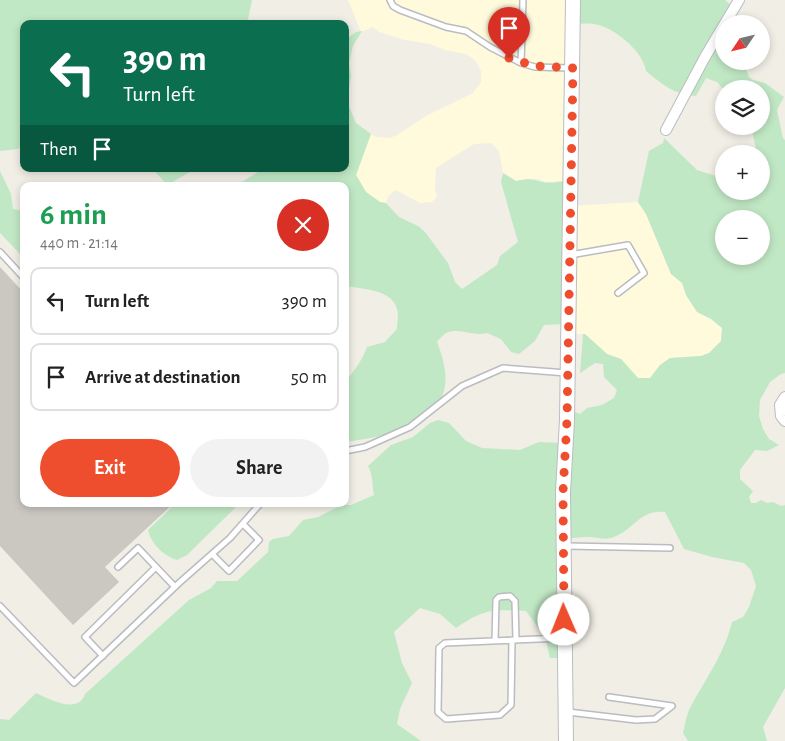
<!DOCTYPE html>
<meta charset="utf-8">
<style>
:root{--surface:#fff;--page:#f2f2f2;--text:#222;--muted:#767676;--line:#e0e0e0;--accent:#ee4e2d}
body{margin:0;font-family:"Alegreya Sans",sans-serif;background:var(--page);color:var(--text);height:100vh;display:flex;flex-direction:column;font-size:19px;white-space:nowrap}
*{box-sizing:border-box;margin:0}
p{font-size:16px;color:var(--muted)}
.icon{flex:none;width:28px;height:28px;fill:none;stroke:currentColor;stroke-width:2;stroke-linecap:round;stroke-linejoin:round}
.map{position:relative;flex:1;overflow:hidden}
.sheet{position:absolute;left:20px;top:182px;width:329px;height:325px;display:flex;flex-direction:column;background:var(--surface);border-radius:10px;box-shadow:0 2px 8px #0003}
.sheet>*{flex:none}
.hud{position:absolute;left:20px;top:20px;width:329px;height:152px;border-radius:10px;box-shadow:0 2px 8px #0003;background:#0b6e4f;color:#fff;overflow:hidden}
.needle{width:32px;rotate:235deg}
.tools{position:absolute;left:715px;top:15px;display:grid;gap:10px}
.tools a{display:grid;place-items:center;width:55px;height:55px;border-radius:50%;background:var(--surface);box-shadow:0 2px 8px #0003;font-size:25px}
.pin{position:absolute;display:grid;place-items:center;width:42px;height:42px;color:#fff;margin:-51px -21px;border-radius:50% 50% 50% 0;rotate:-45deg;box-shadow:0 0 5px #0007}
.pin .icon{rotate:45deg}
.me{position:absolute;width:55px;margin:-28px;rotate:359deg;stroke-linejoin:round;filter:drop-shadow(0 0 4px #0008)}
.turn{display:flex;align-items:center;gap:18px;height:105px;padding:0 20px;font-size:22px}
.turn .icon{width:65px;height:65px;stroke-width:2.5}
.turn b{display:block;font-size:35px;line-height:42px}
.then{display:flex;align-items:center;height:48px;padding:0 20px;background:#0003;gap:10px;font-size:19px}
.round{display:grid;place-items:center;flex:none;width:52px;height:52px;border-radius:26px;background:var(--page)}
.summary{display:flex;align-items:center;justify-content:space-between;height:85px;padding:0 20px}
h1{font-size:30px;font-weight:600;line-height:38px;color:#1e9e55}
.primary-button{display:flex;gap:10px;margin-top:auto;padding:10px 20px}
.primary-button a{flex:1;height:58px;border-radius:30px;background:var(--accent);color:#fff;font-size:20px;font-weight:600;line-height:58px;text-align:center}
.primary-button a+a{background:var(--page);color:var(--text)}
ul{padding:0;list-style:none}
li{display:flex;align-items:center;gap:15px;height:68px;margin:0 10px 8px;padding:0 10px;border:2px solid var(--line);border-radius:10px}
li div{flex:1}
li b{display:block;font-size:19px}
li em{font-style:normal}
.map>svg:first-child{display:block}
</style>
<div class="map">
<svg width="785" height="741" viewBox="0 0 785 741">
<rect width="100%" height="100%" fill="#f0eee5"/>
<path fill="#fffadb" d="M348 0H575L568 181 544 182 538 179H527L516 181 503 173 499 151 491 143 474 144 436 168 435 188 437 197 432 202 420 203 396 190 388 196 386 203 380 202 366 192 356 175 371 134 376 137 390 138 397 135 426 116 473 93 481 82V71L475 60 466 54 445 50 430 44 404 40 379 32 373 27 361 32Z
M638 202 646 214 671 274 682 283 686 295 697 312 711 319 722 328 721 341 709 353 701 356 670 358 660 365 650 378H638L621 359 607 354 585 334H566L569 206Z"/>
<path fill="#c1e8c5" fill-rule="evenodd" d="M0 0H252L247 24H24V137L22 144 18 149 0 151Z
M575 0H725L733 7 724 32V61H743L749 77 753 80 765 83 784 97 777 110 783 138 785 140V373L781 374 770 382 760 400 759 416 763 429 769 439 779 445 767 451 755 450 740 470V479L753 491 749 497 751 503H756L761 500 767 503 773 502 781 506 785 505V688L763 727 767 741H688L683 733C685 725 686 717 689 710 704 681 724 655 732 622L743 617 749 607 756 586 751 570 744 563 712 557 684 549 665 512C639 509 634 531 611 538 604 540 596 537 588 537 580 537 572 538 565 539L563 658H550L545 637 526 611C493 609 483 609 456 628L440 614 420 608 394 632 402 663 412 683 400 709 397 724 421 741H0V719L9 720 36 693C49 699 78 715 85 694L189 600 211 588 217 581H237L268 552 269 542 273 539 289 536 303 520 318 517 342 505H351L374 495C372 485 373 474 368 466L391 445 413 437 430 423 438 420 449 423 466 441 482 448 520 450 539 442 563 443 566 408 580 414 587 408 602 405 614 398 617 390 604 377 603 364 595 363 580 373 583 334H585L607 354 621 359 638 378H650L660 365 670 358 701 356 709 353 721 341 722 328 711 319 697 312 686 295 682 283 671 274 646 214 638 202 649 151 663 143 664 138 697 170 716 176 724 181V191H761V154H757L753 135 749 126H761V89L724 90 717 82 706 78 696 96C673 94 663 85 646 71 643 51 614 27 594 24 588 23 581 24 574 24ZM724 219H761V256H724Z
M362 31 353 46 349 63 351 76 347 102 356 123 371 134 356 175 366 192 380 202 386 203 399 217 418 226 425 232 448 263 455 282 462 289 497 265 500 256 518 242 501 182 503 173 516 181C529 178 531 179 543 182 550 184 561 181 568 181L564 324 544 325 535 341 519 354 511 352 501 339 487 333C474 337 459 327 446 333 443 335 440 339 437 341 443 359 449 376 443 394 438 411 403 428 387 434 374 438 359 440 345 442V381C353 374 364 357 367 347L385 342 397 329C397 323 399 314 397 309 392 289 362 289 345 286V186H235L263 169H345V40L356 32Z
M153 169H195L167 185Z
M0 171 11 194 13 209 24 211V258L0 233Z
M175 504H237L235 508 187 555 177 560C164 556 151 544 148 530Z"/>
<path fill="#cbc8c2" d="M0 267 24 293V504H173L105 567 119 582 73 625 0 546Z"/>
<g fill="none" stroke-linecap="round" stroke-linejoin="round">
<g stroke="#babcc1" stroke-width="8">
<path id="lane" d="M390 0 393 6 400 10 446 27 466 31 490 47 521 63 535 67 570 68
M521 63 523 0
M0 252 24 278
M570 255 628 245 644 273 618 293
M345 451 365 447 410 427 462 386 503 368 567 373
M566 546 670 548
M212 554 229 571 259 540 243 524
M118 567 138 548 156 567
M0 606 74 683 179 583 230 538 260 504
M512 640 511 705 500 715 446 719 438 712 439 648 445 643 563 638
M495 641 496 600 499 597 510 596 515 601 516 640
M103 656 85 637 156 567 175 587
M568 712 636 720 655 719 672 706 609 697"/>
</g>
<g stroke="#babcc1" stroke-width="12">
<path id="street" d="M666 130 705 57 739 0
M785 397 780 405 781 416 785 421"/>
</g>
<g stroke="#bbbdc3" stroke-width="16">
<path id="secondary" d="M566 741 563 492 567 420 573 0"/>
</g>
<use href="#lane" stroke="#fff" stroke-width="5"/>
<use href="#street" stroke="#fff" stroke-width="10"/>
<use href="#secondary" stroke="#fff" stroke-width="14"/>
</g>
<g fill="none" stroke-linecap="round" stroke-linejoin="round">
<path stroke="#ee4e2d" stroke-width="9" stroke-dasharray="0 16.2" d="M509 58 535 66 573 68 567 420 563 492 564 620"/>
</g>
</svg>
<div class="tools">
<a><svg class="needle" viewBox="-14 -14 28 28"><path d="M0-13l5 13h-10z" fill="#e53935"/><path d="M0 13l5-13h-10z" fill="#767676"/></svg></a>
<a><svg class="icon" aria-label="layers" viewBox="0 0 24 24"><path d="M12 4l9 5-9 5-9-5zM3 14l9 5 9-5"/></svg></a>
<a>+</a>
<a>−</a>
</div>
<div class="pin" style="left:509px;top:58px;background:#d93025"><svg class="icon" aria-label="arrive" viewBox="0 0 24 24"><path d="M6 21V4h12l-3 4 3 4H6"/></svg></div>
<svg class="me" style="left:564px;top:620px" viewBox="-20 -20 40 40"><circle r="19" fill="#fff"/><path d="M0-13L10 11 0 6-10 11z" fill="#ee4e2d"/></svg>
<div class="hud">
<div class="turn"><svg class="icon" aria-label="left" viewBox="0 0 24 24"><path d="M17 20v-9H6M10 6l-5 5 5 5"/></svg><div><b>390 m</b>Turn left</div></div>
<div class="then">Then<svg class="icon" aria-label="arrive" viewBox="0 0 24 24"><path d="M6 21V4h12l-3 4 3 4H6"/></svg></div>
</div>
<section class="sheet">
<div class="summary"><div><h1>6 min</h1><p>440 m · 21:14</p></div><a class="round" style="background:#d93025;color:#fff"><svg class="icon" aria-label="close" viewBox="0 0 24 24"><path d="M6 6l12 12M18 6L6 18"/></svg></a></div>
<ul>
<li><svg class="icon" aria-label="left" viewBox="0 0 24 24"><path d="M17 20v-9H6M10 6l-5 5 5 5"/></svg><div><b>Turn left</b></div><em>390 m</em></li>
<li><svg class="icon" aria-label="arrive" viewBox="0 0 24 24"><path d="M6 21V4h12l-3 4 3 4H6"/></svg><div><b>Arrive at destination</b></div><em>50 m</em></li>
</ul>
<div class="primary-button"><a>Exit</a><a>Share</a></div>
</section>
</div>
